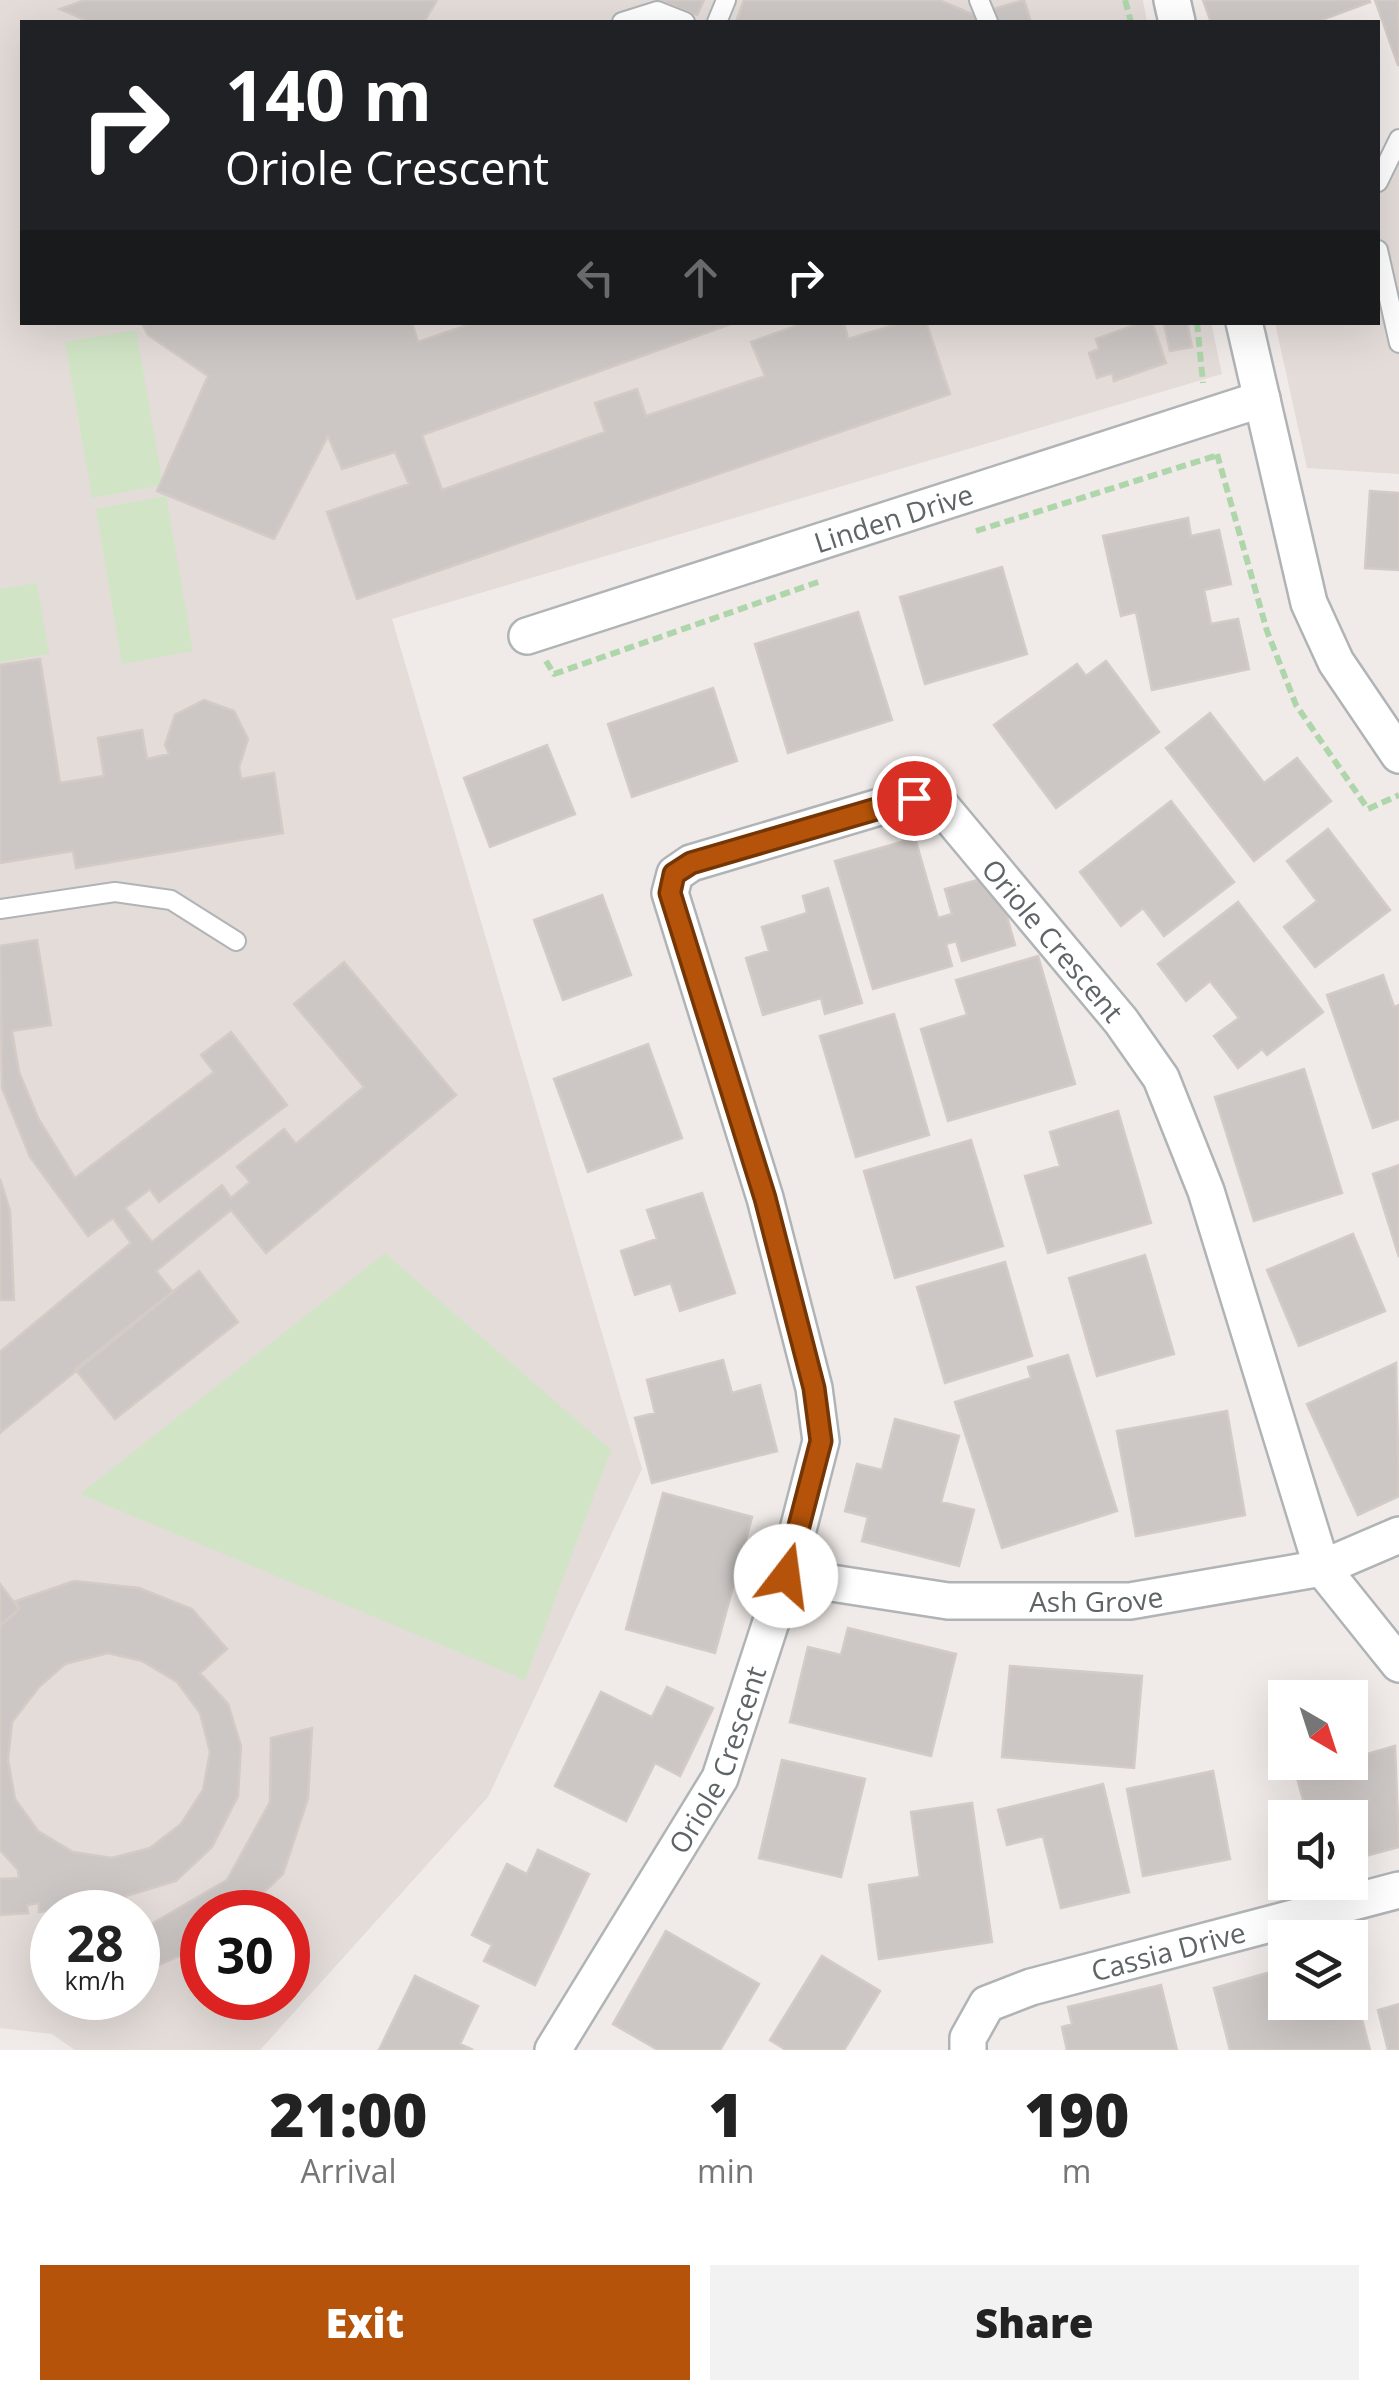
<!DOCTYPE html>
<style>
:root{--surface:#fff;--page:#f2f2f2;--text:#222;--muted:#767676;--accent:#b45309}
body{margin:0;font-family:"Open Sans",sans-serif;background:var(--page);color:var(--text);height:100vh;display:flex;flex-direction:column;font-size:38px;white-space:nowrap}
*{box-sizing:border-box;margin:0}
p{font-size:32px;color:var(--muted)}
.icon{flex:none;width:55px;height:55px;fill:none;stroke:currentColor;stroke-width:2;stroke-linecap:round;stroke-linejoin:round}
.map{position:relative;height:2050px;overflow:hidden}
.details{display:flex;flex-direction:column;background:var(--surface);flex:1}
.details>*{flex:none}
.guide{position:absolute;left:20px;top:20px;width:1360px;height:305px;border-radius:0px;box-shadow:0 10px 40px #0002;background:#202124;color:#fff;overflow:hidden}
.needle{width:65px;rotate:141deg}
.controls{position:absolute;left:1268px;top:1680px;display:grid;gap:20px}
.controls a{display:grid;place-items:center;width:100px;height:100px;border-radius:0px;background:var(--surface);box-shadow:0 10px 40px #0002;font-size:50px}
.speed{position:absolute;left:30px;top:1890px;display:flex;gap:20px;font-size:50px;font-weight:700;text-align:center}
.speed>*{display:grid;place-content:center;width:130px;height:130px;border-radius:50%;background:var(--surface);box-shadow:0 10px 40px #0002;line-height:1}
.speed small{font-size:25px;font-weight:400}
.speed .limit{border:15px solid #d22;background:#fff;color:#111}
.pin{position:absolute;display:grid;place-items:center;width:85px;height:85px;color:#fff;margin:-42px;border:5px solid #fff;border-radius:50%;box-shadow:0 2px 10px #0007}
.me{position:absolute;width:110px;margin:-55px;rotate:15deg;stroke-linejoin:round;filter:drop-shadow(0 0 8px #0008)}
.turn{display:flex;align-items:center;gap:35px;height:210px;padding:0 40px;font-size:45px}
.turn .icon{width:130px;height:130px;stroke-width:2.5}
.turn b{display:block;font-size:70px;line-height:85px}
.lanes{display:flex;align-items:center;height:95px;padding:0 40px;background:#0003;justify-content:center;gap:50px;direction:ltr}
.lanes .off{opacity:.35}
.eta{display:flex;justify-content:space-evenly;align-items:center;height:170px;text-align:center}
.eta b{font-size:60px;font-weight:800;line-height:70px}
.action{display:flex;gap:20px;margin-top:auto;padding:20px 40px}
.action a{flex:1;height:115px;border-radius:0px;background:var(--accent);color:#fff;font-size:40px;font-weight:800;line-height:115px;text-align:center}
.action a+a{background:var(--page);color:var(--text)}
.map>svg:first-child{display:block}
</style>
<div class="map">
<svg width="1399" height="2050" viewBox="0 0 1399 2050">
<rect width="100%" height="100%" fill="#f0ebe8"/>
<path fill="#e3dcd9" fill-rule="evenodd" d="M0 0H1143L1147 22H22V322H1211L1222 374 392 619 642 1469 488 1797 260 2050H75L52 2034 0 2028ZM52 1912H138V1998H52ZM202 1912H288V1998H202Z
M1399 137V474L1307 468 1275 323 1378 322V153Z"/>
<path fill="#d1e5c6" d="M136 330 163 485 92 498 65 342Z
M166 496 193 651 122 664 96 509Z
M37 583 49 654 0 662V589Z
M385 1253 611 1450 525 1680 80 1494Z"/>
<path fill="#ccc7c4" stroke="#d4cbc6" stroke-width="2.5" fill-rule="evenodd" d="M85 0H437L424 22H90L60 9Z
M658 0H704L697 15Z
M744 0H939L974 15 1024 0 1031 22H736Z
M1203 0H1369L1370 2 1316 22H1211Z
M1375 0H1399V65H1398Z
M141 322H412L418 342 476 322H736L422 435 442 490 605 432 595 403 637 389 646 416 765 376 751 342 807 322H844L848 339 904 322H926L950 394 357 599 327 512 409 484 395 452 342 469 328 436 274 539 157 491 208 376 148 335Z
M1143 322H1152L1166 363 1114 381 1112 373 1097 378 1089 353 1099 349 1096 339Z
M1187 322 1192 347 1170 351 1164 324Z
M1370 491 1399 493V570L1365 568Z
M1188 518 1191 536 1219 530 1231 584 1204 590 1211 624 1238 619 1249 669 1152 690 1136 612 1121 616 1103 536Z
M1002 567 1027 654 925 684 900 597Z
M858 612 892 720 788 753 755 644Z
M40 659 60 783 104 776 98 738 142 730 147 759 169 754 165 745 175 715 204 700 234 711 248 739 239 767 241 779 274 773 283 833 76 868 73 851 0 863V665Z
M1106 661 1159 732 1056 808 994 725 1077 664 1086 676Z
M713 688 737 761 632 797 608 724Z
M1210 713 1264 783 1297 758 1331 801 1254 861 1166 748Z
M547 745 575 814 490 847 464 778Z
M1171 801 1234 882 1164 936 1143 908 1121 926 1080 872Z
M1328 829 1390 910 1315 967 1284 927 1317 901 1287 861Z
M915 838 938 918 952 914 945 889 995 875 1015 945 962 961 956 941 946 944 952 966 873 989 835 861Z
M828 888 862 1003 825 1014 821 998 763 1015 746 958 769 951 762 927 807 913 803 896Z
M602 895 631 975 563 1000 534 920Z
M1238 902 1323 1012 1267 1055 1262 1049 1238 1068 1214 1036 1239 1018 1210 981 1186 1001 1158 964Z
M37 940 51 1025 12 1031 19 1072 38 1118 75 1178 214 1072 201 1055 231 1032 287 1105 159 1202 150 1189 125 1208 152 1242 222 1185 231 1198 250 1182 237 1167 284 1129 296 1144 364 1087 294 1004 344 962 456 1095 266 1253 231 1210 156 1271 173 1292 0 1433V1352L131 1243 113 1218 88 1236 30 1157 2 1088 0 946Z
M1038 956 1075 1084 948 1121 921 1029 967 1015 956 980Z
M1383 975 1394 1007 1399 1005V1119L1373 1128 1327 995Z
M894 1014 929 1135 856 1157 820 1036Z
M648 1044 682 1138 588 1172 554 1079Z
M1304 1069 1342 1193 1254 1221 1215 1097Z
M1118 1111 1151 1223 1048 1253 1025 1176 1060 1166 1050 1132Z
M971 1140 1003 1246 895 1278 864 1171Z
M1399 1165V1257L1373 1174Z
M0 1179 10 1211 14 1300H0Z
M702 1193 735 1293 680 1311 671 1283 635 1295 621 1251 657 1239 647 1210Z
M1353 1234 1385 1311 1299 1346 1267 1270Z
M1145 1255 1174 1354 1097 1376 1069 1278Z
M1005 1262 1032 1356 945 1383 917 1287Z
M199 1271 238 1322 115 1419 75 1369Z
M1068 1355 1117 1511 1002 1548 955 1402 1031 1378 1028 1367Z
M723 1360 732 1393 760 1385 777 1451 652 1483 635 1418 655 1413 647 1380Z
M1396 1363 1399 1496 1358 1515 1307 1404Z
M1227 1411 1245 1515 1136 1536 1117 1431Z
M895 1419 959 1436 941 1502 974 1510 959 1566 862 1541 868 1517 845 1511 857 1464 882 1470Z
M663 1493 752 1517 715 1653 626 1629Z
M74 1581 139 1588 192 1609 227 1649 200 1673 228 1704 241 1746 238 1796 212 1847 176 1881 126 1896 125 1912H104L105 1902 39 1912V1903L27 1905 28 1913 0 1915V1879L19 1878 18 1870 0 1850V1626L19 1609 16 1601ZM108 1653 142 1661 177 1682 200 1713 210 1752 203 1790 181 1824 150 1848 112 1858 73 1852 38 1831 15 1799 8 1760 12 1722 39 1687 65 1664Z
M0 1584 19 1609 0 1626Z
M848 1628 956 1654 931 1756 790 1722 808 1647 841 1655Z
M1010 1666 1142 1676 1134 1768 1002 1757Z
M667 1687 713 1708 680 1776 655 1763 626 1821 555 1786 601 1692 652 1717Z
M312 1728 308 1798 283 1874 243 1912H202V1946L138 1974V1932L227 1880 270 1802 271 1738Z
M1395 1746 1399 1847 1362 1857 1354 1830 1350 1831V1818H1308L1296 1774 1350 1762V1759Z
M782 1760 865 1779 841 1877 759 1858Z
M1213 1771 1230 1859 1143 1876 1127 1789Z
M1103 1784 1129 1892 1061 1908 1043 1836 1007 1845 998 1810Z
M972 1803 992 1942 879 1959 869 1885 920 1877 911 1812Z
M538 1850 589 1874 535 1985 484 1961 492 1945 472 1935 507 1864 527 1874Z
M666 1931 759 1984 720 2050H658L613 2024Z
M822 1956 880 1991 844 2050H786L770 2040Z
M1285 1968V2002H1323L1325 2009 1357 2000 1370 2050H1230L1214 1988Z
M415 1976 478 2006 460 2044 473 2050H379Z
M1161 1985 1177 2050H1067L1062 2027 1072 2024 1068 2007Z
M1399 2004V2050H1388L1378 2010Z"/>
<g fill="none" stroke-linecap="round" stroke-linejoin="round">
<g stroke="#b0b4b6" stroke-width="22">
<path id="service" d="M979 0 988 22
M622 22 657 11 685 22
M717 22 726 0
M1378 182 1399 139
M1378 250 1399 343
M0 909 115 892 171 900 236 941"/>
</g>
<g stroke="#b0b4b6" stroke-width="40">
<g id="minor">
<path d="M1172 0 1177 22"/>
<path d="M1244 322 1309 603 1336 662 1399 755"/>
<path id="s1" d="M527 636 1262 399"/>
<path id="s2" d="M786 1576 948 1601H1130L1322 1568 1399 1535"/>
<path id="s3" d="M553 2050 720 1778 786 1576 821 1441 814 1388 765 1198 670 893 675 874 691 863 913 797 942 807 1121 1021 1161 1078 1206 1191 1322 1568 1399 1664"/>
<path id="s4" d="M968 2050V2038L987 2004 1031 1987 1399 1890"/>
</g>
</g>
<path stroke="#aed6aa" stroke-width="6" stroke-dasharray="10 5" stroke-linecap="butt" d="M1125 0 1131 22
M1197 322 1203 383
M1217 454 1267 631 1296 705 1368 809 1399 795
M976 531 1218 455
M546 661 554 674 821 581"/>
<use href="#service" stroke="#fff" stroke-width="18"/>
<use href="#minor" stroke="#fff" stroke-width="35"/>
</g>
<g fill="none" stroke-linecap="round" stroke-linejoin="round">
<g stroke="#753606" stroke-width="25">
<path id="route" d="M786 1576 821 1441 814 1388 765 1198 670 893 674 874 691 863 914 798"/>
</g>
<use href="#route" stroke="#b45309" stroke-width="18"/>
</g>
<g text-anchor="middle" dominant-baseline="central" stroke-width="8" stroke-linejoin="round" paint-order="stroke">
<g font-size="28" fill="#5f6567" stroke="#fff">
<text stroke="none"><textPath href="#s1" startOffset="385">Linden Drive</textPath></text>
<text stroke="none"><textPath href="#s3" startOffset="1715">Oriole Crescent</textPath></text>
<text stroke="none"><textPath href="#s2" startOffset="312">Ash Grove</textPath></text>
<text stroke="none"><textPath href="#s3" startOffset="335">Oriole Crescent</textPath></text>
<text stroke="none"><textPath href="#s4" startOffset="240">Cassia Drive</textPath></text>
</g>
</g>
</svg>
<div class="controls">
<a><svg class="needle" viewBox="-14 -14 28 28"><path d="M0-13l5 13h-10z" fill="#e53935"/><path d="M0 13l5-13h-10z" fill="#767676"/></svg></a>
<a><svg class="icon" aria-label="sound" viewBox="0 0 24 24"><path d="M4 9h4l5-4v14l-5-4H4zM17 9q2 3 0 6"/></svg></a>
<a><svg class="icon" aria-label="layers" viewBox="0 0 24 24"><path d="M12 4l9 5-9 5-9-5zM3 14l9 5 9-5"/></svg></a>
</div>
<div class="speed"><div>28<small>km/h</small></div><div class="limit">30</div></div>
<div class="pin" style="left:914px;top:798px;background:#d93025"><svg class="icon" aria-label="arrive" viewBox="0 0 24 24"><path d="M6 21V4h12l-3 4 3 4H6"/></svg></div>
<svg class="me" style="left:786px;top:1576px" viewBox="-20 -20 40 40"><circle r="19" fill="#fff"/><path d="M0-13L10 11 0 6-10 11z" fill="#b45309"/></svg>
<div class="guide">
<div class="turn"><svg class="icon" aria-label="right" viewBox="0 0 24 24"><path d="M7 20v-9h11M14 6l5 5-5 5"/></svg><div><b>140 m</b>Oriole Crescent</div></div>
<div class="lanes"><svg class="icon off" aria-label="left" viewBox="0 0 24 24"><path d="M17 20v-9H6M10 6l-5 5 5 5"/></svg><svg class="icon off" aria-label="ahead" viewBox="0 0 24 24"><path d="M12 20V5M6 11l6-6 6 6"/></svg><svg class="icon" aria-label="right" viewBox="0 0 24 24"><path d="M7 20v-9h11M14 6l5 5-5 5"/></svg></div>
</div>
</div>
<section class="details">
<div class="eta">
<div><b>21:00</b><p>Arrival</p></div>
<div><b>1</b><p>min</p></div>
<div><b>190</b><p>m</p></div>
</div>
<div class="action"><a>Exit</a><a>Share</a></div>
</section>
